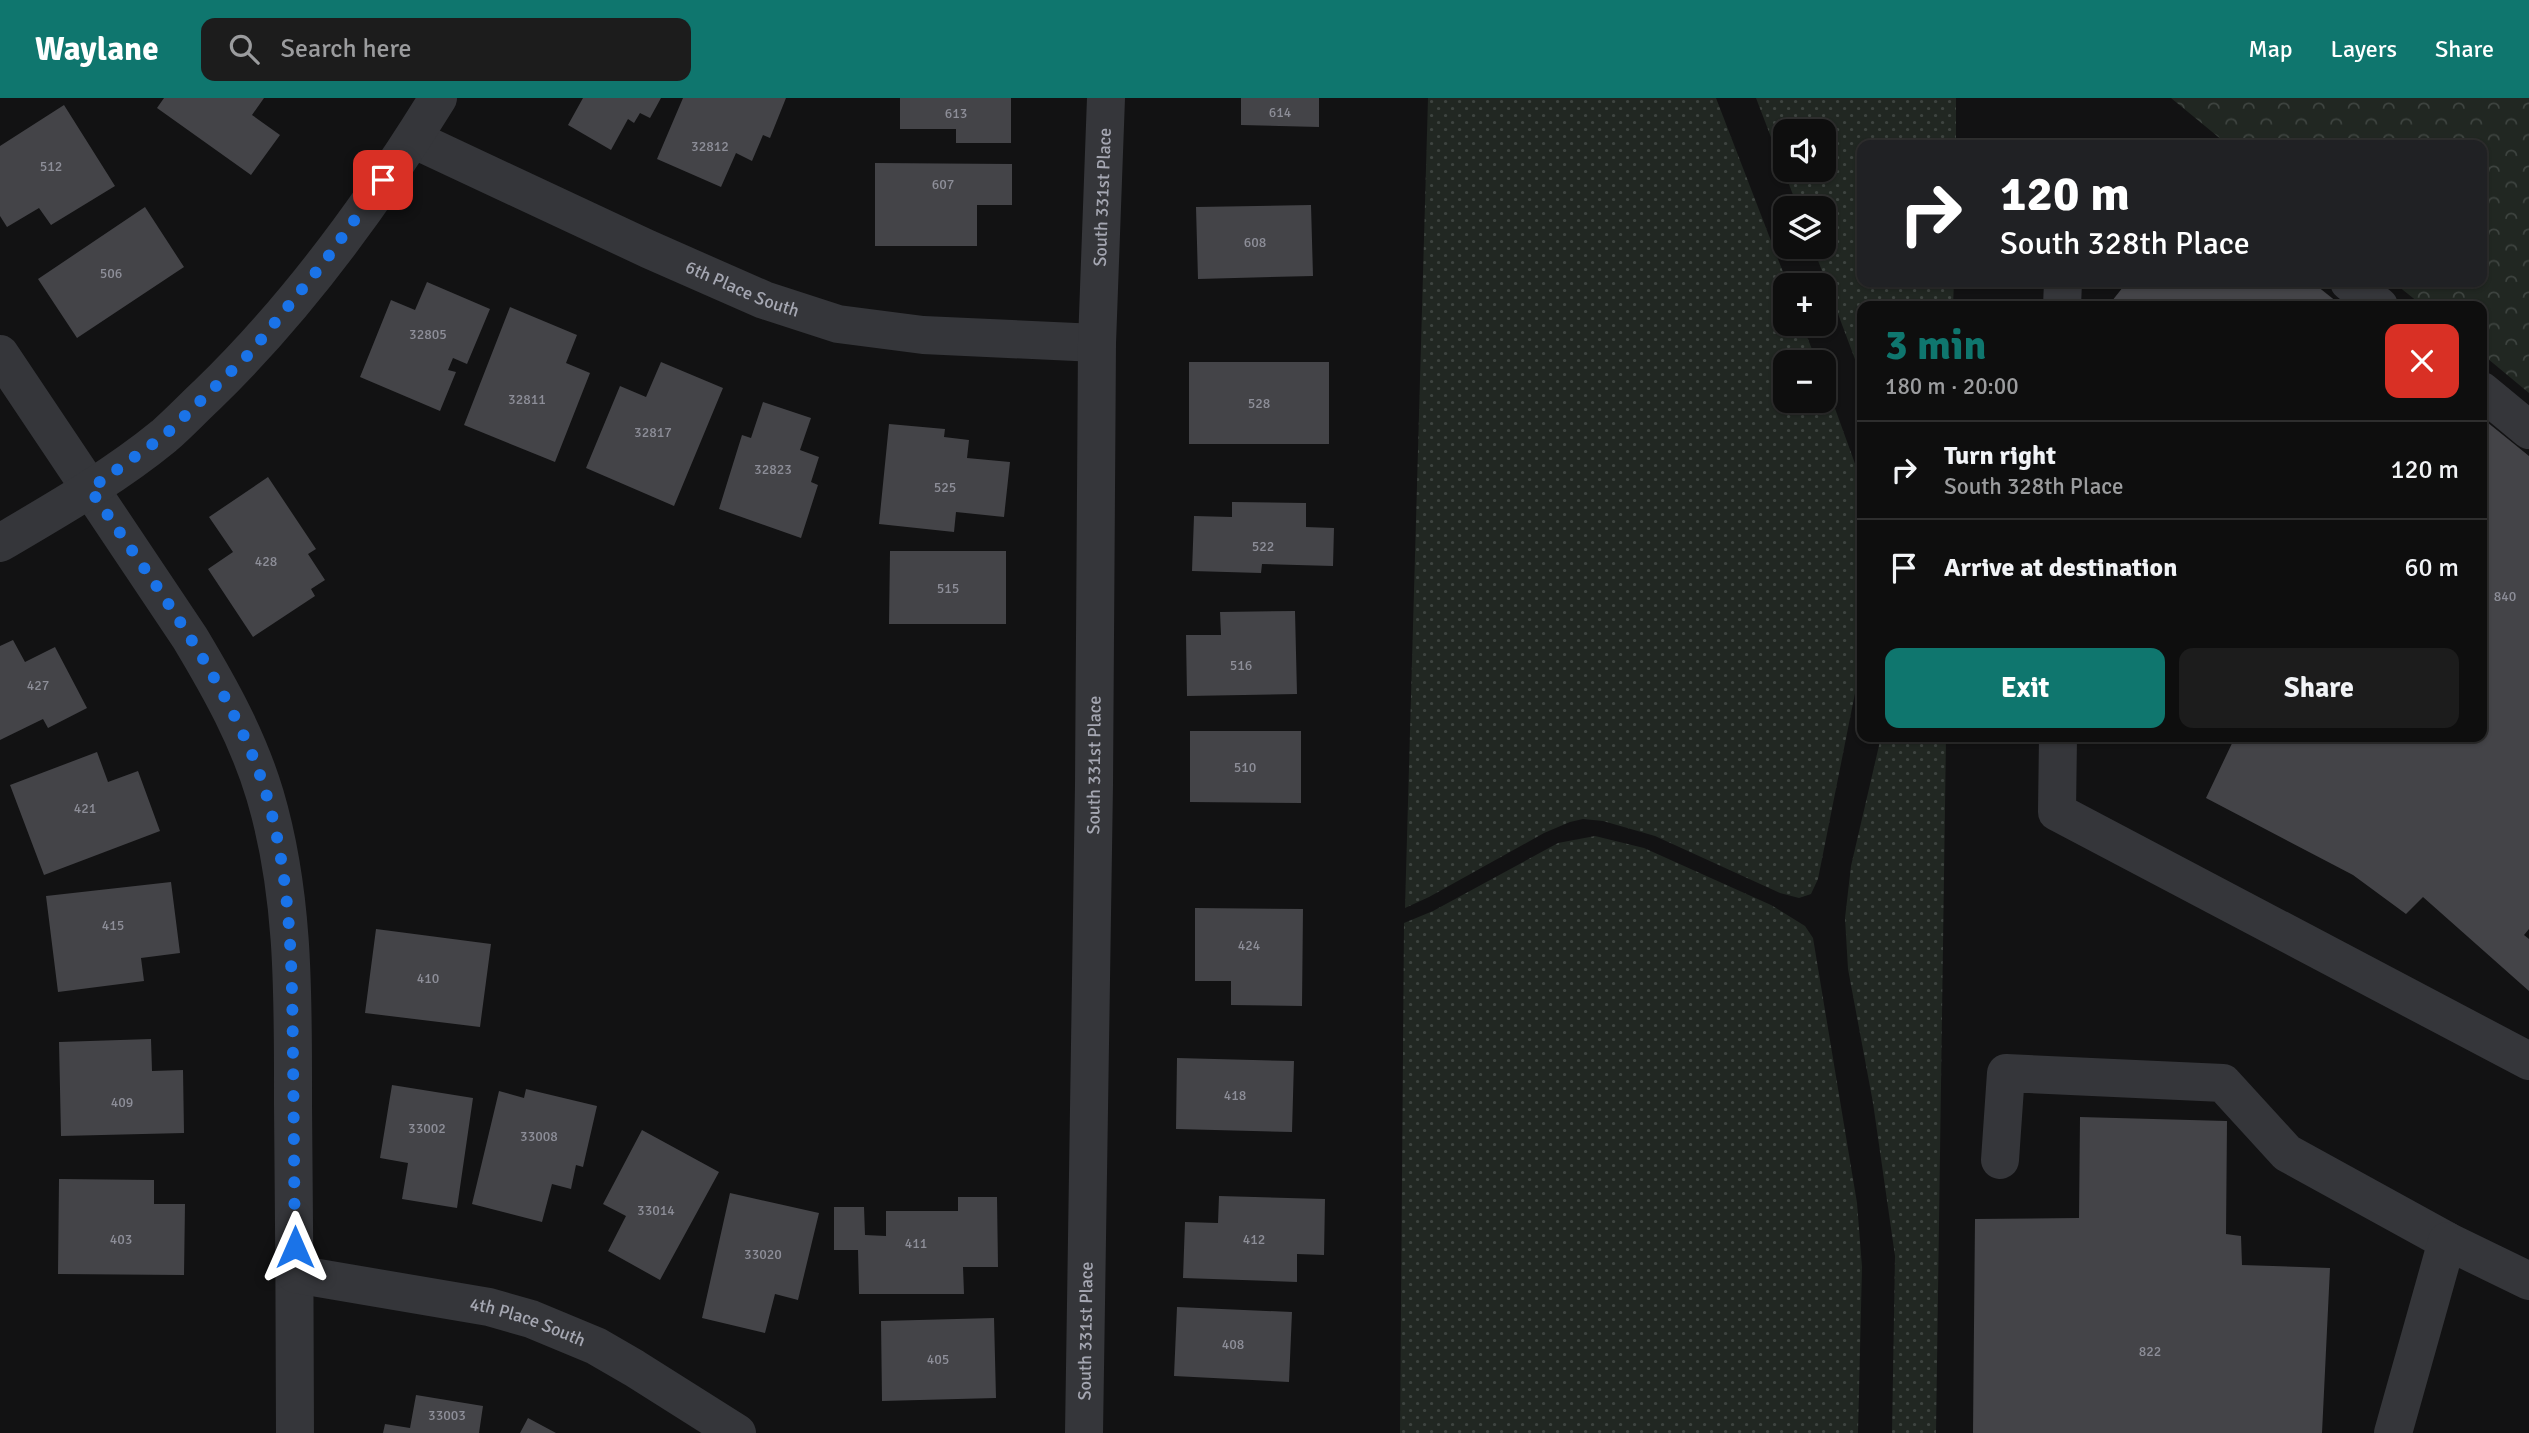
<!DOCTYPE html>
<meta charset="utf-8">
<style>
:root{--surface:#0e0e0e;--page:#1c1c1c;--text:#f1f3f6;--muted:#9b9c9e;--line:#2e2e2e;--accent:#0f766e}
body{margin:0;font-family:Signika,sans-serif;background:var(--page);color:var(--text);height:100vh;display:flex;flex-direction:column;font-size:26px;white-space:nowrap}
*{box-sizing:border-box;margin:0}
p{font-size:23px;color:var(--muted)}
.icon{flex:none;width:38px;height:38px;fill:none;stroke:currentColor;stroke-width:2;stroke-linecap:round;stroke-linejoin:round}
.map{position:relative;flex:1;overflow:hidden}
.sheet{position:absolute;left:1857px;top:203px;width:630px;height:441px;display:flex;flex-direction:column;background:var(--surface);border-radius:14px;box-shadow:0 2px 5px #0004,0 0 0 2px var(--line)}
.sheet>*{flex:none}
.hud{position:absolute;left:1857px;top:42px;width:630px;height:147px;border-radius:14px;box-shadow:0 2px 5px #0004,0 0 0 2px var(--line);background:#202124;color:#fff;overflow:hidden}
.controls{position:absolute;left:1773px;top:21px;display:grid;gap:14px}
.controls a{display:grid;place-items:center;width:63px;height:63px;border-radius:14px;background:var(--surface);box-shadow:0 2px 5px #0004,0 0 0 2px var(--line);font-size:35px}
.pin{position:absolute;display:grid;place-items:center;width:60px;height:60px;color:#fff;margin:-30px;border-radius:14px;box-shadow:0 4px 10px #0006}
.me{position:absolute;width:77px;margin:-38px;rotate:0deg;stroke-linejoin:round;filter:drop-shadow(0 0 5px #0008)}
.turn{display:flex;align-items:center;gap:24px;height:147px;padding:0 28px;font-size:32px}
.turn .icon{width:91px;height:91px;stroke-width:2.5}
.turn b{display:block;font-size:49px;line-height:60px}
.round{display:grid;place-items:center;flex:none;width:74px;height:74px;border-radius:14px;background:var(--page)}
.summary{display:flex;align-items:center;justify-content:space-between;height:119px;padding:0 28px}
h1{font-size:42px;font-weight:700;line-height:52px;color:var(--accent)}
.cta{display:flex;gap:14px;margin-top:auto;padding:14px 28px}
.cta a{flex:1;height:80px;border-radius:14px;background:var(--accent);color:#fff;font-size:28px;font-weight:700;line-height:80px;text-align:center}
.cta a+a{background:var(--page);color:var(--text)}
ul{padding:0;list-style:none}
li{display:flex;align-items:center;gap:21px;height:98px;padding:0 28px;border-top:2px solid var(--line)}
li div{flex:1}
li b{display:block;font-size:26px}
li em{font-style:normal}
header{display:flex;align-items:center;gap:42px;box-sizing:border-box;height:98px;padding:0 35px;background:var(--accent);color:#fff}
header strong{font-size:33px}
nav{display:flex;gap:38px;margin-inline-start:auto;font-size:24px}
.search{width:490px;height:63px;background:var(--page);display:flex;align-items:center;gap:18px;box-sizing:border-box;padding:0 24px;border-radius:14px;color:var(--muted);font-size:26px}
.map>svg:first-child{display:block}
</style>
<header>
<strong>Waylane</strong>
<div class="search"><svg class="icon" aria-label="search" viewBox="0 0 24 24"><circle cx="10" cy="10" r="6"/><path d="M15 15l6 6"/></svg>Search here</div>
<nav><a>Map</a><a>Layers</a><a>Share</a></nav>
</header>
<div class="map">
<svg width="2529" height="1335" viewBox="0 0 2529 1335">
<defs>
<pattern id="grass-dots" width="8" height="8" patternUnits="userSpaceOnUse" patternTransform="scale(1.75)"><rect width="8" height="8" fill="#212722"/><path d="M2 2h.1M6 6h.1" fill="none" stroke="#3e4440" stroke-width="1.8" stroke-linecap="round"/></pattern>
<pattern id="forest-crowns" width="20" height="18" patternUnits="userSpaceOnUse" patternTransform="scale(1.75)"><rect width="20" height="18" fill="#212722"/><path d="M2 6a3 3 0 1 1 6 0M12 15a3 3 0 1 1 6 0" fill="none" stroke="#3e4440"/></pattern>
</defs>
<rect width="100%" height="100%" fill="#121213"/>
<path fill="url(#grass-dots)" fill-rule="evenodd" d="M1428 0H1716L1788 187H1785V226H1802L1817 264H1785V303H1824V280L1862 385V560L1818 781 1811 796 1799 800 1780 795 1655 738 1603 723 1583 721 1570 724 1544 735 1429 799 1405 810Z
M1756 0H1956V47H1862V184H1954L1953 208H1862V280L1813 149H1824V110H1798ZM1785 33H1824V72H1785Z
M1881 639H1946L1936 1335H1892L1895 1158 1873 1005 1848 871 1845 820 1851 768Z
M1595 738 1644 750 1771 807 1805 828 1813 840 1857 1105 1862 1169 1858 1335H1400L1404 825 1433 813 1558 745Z"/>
<path fill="url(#forest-crowns)" d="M2171 0H2529V295L2482 256V208H2423L2393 184H2482V47H2228Z"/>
<path fill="#444448" d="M164 0H264L252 17 280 37 251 77 157 10Z
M583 0H661L650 20 640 15 634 25 628 21 611 52 568 27Z
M683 0H786L770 40 763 37 752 63 736 55 721 89 657 61Z
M900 0H1011V45H956V31H900Z
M1241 0H1319V29L1241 27Z
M64 7 115 88 51 127 39 110 7 129 0 118V48Z
M875 65 1012 66V107H977V148H875Z
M1311 107 1313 178 1198 181 1196 109Z
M145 109 184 169 77 240 38 181Z
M427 184 490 211 467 266 453 260 448 272 456 274 440 313 360 279 391 202 415 212Z
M2127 184H2312L2342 208H2108Z
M510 209 577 237 566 265 590 275 555 364 464 327Z
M661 264 723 290 674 408 586 370 620 288 646 299Z
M1189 264H1329V346H1189Z
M763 304 811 320 800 352 819 359 811 384 818 387 801 440 719 411 742 337 751 340Z
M2482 320 2529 358V831L2524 837 2529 841V893L2423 799 2406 816 2353 777 2206 700 2235 639H2482Z
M889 326 945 331 944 339 969 342 967 360 1010 364 1004 419 956 414 954 434 879 426Z
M268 379 316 451 308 456 325 482 311 491 315 498 253 539 208 471 233 454 209 419Z
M1232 404 1306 405V429L1334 430 1333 468 1262 466 1261 475 1192 473 1194 418 1232 419Z
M890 453H1006V526H889Z
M1295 513 1297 596 1187 598 1186 537H1221L1220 514Z
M13 542 25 564 55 549 87 610 48 630 43 621 0 642V548Z
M1190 633H1301V705L1190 704Z
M97 654 108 684 138 673 160 733 44 777 10 687Z
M171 784 180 855 141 860 144 883 58 894 46 798Z
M1195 810 1303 811 1302 908 1231 907V883H1195Z
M376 831 491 846 480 929 365 915Z
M151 941 152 973 183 972 184 1035 61 1038 59 944Z
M1177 960 1294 963 1292 1034 1176 1031Z
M392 987 473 1000 457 1110 402 1101 408 1065 380 1060Z
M526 991 597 1008 583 1069 576 1067 571 1091 552 1086 542 1124 472 1106 499 993 524 1000Z
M2080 1019 2227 1023 2226 1136 2241 1138 2242 1167 2330 1170 2322 1335H1973L1975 1121 2079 1120Z
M642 1032 719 1074 660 1182 608 1153 626 1118 603 1106Z
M59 1081 154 1082V1106H185L184 1177 58 1176Z
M730 1095 819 1115 798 1202 775 1196 765 1235 702 1220Z
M1219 1098 1325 1101 1324 1157 1297 1156V1184L1183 1180 1185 1124 1218 1125Z
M958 1099H997L998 1169H963L964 1196H859L858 1152H834V1109H864L865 1137 886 1138V1113H958Z
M1177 1209 1292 1214 1289 1284 1174 1278Z
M994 1220 996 1300 882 1303 881 1223Z
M416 1297 483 1308 479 1335H383L385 1326 410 1330Z
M528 1320 556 1335H520Z"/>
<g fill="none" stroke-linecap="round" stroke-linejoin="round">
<g stroke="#35363a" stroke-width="38">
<path id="s1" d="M413 41 648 151 764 202 838 226 923 237 1097 245"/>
<path d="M2349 184 2379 208"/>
<path d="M2062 208 2063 184"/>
<path d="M0 256 190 540C220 590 248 640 265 697 295 798 293 902 293 1007 294 1116 295 1226 295 1335"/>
<path d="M2482 293 2529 332"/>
<path d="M0 445C56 412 114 379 164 338 179 325 193 310 207 297 294 213 374 104 438 0"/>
<path d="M2058 639 2057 714 2529 963"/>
<path d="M2000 1062 2006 975 2223 985 2287 1055 2447 1143"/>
<path id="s2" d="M295 1176 489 1209 531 1221 596 1248 634 1270 737 1335"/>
<path id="s3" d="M1084 1335 1094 687 1097 245 1106 0"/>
<path d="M2393 1335 2447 1143 2529 1183"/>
</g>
</g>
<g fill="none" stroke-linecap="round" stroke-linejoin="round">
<path stroke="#1a73e8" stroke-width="12" stroke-dasharray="0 21.6" d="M295 1149C294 1087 294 1026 293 964 292 859 292 745 248 647 208 556 146 474 90 391L165 337 251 254 325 163 383 82"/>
</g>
<g text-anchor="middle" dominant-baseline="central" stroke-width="6" stroke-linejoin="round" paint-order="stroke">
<g font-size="14" fill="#8d8e98">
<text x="1280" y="14">614</text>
<text x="956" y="15">613</text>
<text x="710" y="48">32812</text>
<text x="51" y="68">512</text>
<text x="943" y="86">607</text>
<text x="1255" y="144">608</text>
<text x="111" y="175">506</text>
<text x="428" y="236">32805</text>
<text x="527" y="301">32811</text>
<text x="1259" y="305">528</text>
<text x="653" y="334">32817</text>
<text x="773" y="371">32823</text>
<text x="945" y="389">525</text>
<text x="1263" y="448">522</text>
<text x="266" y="463">428</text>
<text x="948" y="490">515</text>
<text x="2505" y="498">840</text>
<text x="1241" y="567">516</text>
<text x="38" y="587">427</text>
<text x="1245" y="669">510</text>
<text x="85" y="710">421</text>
<text x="113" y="827">415</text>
<text x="1249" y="847">424</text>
<text x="428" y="880">410</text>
<text x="1235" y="997">418</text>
<text x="122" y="1004">409</text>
<text x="427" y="1030">33002</text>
<text x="539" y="1038">33008</text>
<text x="656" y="1112">33014</text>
<text x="121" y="1141">403</text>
<text x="1254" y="1141">412</text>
<text x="916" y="1145">411</text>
<text x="763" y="1156">33020</text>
<text x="1233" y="1246">408</text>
<text x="2150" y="1253">822</text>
<text x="938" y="1261">405</text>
<text x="447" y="1317">33003</text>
</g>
<g font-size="18" fill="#a5a7b2" stroke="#0d0d0e">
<text stroke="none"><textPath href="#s3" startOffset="1236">South 331st Place</textPath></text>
<text stroke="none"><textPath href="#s1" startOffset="362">6th Place South</textPath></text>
<text stroke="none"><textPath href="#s3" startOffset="668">South 331st Place</textPath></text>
<text stroke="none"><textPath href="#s2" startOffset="238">4th Place South</textPath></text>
<text stroke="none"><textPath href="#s3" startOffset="102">South 331st Place</textPath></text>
</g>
</g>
</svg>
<div class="controls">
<a><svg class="icon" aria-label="sound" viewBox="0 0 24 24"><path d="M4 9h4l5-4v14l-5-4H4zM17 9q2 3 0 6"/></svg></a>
<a><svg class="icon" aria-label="layers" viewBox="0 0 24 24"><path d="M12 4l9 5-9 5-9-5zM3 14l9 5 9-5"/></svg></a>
<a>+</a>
<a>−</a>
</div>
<div class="pin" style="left:383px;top:82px;background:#d93025"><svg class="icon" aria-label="arrive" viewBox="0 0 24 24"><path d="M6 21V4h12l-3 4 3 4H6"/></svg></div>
<svg class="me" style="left:295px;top:1149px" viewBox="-20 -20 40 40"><path d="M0-17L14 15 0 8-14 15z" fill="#1a73e8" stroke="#fff" stroke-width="4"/></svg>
<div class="hud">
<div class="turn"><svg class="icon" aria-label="right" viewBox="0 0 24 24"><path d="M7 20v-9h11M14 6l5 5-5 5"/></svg><div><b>120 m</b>South 328th Place</div></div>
</div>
<section class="sheet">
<div class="summary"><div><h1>3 min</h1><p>180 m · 20:00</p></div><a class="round" style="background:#d93025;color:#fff"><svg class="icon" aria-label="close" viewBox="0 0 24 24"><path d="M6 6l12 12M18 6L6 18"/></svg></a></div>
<ul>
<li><svg class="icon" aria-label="right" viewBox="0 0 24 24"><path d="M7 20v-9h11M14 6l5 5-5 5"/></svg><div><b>Turn right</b><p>South 328th Place</p></div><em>120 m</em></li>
<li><svg class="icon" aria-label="arrive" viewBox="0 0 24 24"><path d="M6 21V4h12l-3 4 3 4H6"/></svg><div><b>Arrive at destination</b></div><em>60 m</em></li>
</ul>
<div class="cta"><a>Exit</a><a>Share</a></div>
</section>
</div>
